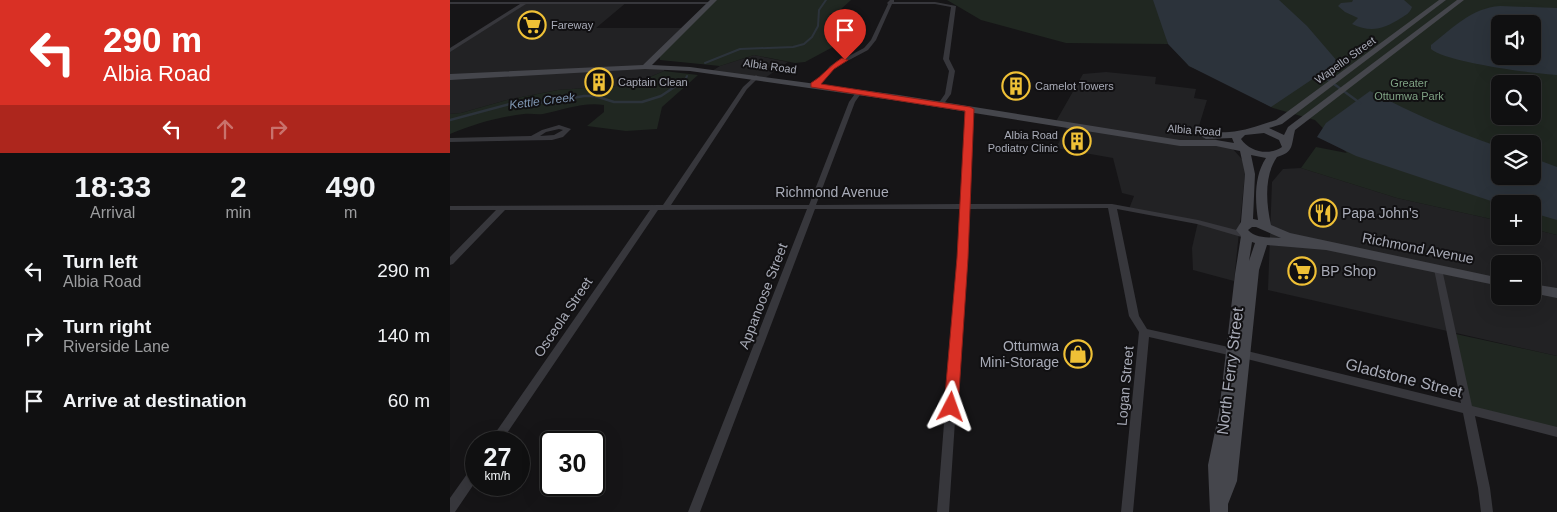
<!DOCTYPE html>
<meta charset="utf-8">
<style>
:root{--surface:#101011;--page:#19191a;--text:#f1f3f6;--muted:#9c9d9f;--line:#303031}
body{margin:0;font-family:Arial,sans-serif;background:var(--page);color:var(--text);height:100vh;display:flex;flex-direction:column;font-size:19px;white-space:nowrap}
*{box-sizing:border-box;margin:0}
p{font-size:16px;color:var(--muted)}
.icon{flex:none;width:28px;height:28px;fill:none;stroke:currentColor;stroke-width:2;stroke-linecap:round;stroke-linejoin:round}
.map{position:relative;flex:1;overflow:hidden}
.details{display:flex;flex-direction:column;background:var(--surface);width:450px}
.details>*{flex:none}
.top-card{background:#d93025;color:#fff;overflow:hidden}
.controls{position:absolute;left:1041px;top:15px;display:grid;gap:10px}
.controls a{display:grid;place-items:center;width:50px;height:50px;border-radius:8px;background:var(--surface);box-shadow:0 5px 20px #0002,0 0 0 1px var(--line);font-size:25px}
.speed{position:absolute;left:15px;top:431px;display:flex;gap:10px;font-size:25px;font-weight:700;text-align:center}
.speed>*{display:grid;place-content:center;width:65px;height:65px;border-radius:50%;background:var(--surface);box-shadow:0 5px 20px #0002,0 0 0 1px var(--line);line-height:1}
.speed small{font-size:12px;font-weight:400}
.speed .limit{border:2px solid #111;border-radius:8px;background:#fff;color:#111}
.pin{position:absolute;display:grid;place-items:center;width:42px;height:42px;color:#fff;margin:-51px -21px;border-radius:50% 50% 50% 0;rotate:-45deg;box-shadow:0 0 5px #0007}
.pin .icon{rotate:45deg}
.me{position:absolute;width:55px;margin:-28px;rotate:4deg;stroke-linejoin:round;filter:drop-shadow(0 0 4px #0008)}
.turn{display:flex;align-items:center;gap:18px;height:105px;padding:0 20px;font-size:22px}
.turn .icon{width:65px;height:65px;stroke-width:2.5}
.turn b{display:block;font-size:35px;line-height:42px}
.lanes{display:flex;align-items:center;height:48px;padding:0 20px;background:#0003;justify-content:center;gap:25px;direction:ltr}
.lanes .off{opacity:.35}
.eta{display:flex;justify-content:space-evenly;align-items:center;height:85px;text-align:center}
.eta b{font-size:30px;font-weight:700;line-height:35px}
ul{padding:0;list-style:none}
li{display:flex;align-items:center;gap:15px;height:65px;padding:0 20px}
li div{flex:1}
li b{display:block;font-size:19px}
li em{font-style:normal}
main{display:flex;flex:1;min-height:0}
.map>svg:first-child{display:block}
</style>
<main>
<section class="details">
<div class="top-card">
<div class="turn"><svg class="icon" aria-label="left" viewBox="0 0 24 24"><path d="M17 20v-9H6M10 6l-5 5 5 5"/></svg><div><b>290 m</b>Albia Road</div></div>
<div class="lanes"><svg class="icon" aria-label="left" viewBox="0 0 24 24"><path d="M17 20v-9H6M10 6l-5 5 5 5"/></svg><svg class="icon off" aria-label="ahead" viewBox="0 0 24 24"><path d="M12 20V5M6 11l6-6 6 6"/></svg><svg class="icon off" aria-label="right" viewBox="0 0 24 24"><path d="M7 20v-9h11M14 6l5 5-5 5"/></svg></div>
</div>
<div class="eta">
<div><b>18:33</b><p>Arrival</p></div>
<div><b>2</b><p>min</p></div>
<div><b>490</b><p>m</p></div>
</div>
<ul>
<li><svg class="icon" aria-label="left" viewBox="0 0 24 24"><path d="M17 20v-9H6M10 6l-5 5 5 5"/></svg><div><b>Turn left</b><p>Albia Road</p></div><em>290 m</em></li>
<li><svg class="icon" aria-label="right" viewBox="0 0 24 24"><path d="M7 20v-9h11M14 6l5 5-5 5"/></svg><div><b>Turn right</b><p>Riverside Lane</p></div><em>140 m</em></li>
<li><svg class="icon" aria-label="arrive" viewBox="0 0 24 24"><path d="M6 21V4h12l-3 4 3 4H6"/></svg><div><b>Arrive at destination</b></div><em>60 m</em></li>
</ul>
</section>
<div class="map">
<svg width="1107" height="512" viewBox="0 0 1107 512">
<rect width="100%" height="100%" fill="#161517"/>
<path fill="#222224" fill-rule="evenodd" d="M177 2 146 28H235L195 67H215L214 71 181 85 108 90 57 100 11 113 0 114V51L75 3Z
M304 55 338 62 315 78 262 71 270 66Z
M656 72 706 77 705 84 746 89 744 98 757 100 748 129 783 149 796 164 784 281 743 270 742 248 748 222 679 209 684 196 672 193 663 158 606 148 618 125 605 123 633 74Z
M851 168 947 198 1050 221V236H1082L1083 229 1107 235V356L818 290 822 182 833 169ZM1050 264H1082V296H1050Z"/>
<path fill="#202721" fill-rule="evenodd" d="M264 0H401L390 10 380 14 377 34 394 41 355 62 345 63 304 55 270 66 210 60 209 53Z
M497 0H1107V235L1083 229 1082 204H1050V221L947 198 851 168 866 147 897 153 865 120 823 108 775 82 739 66 716 37 718 44 616 43 531 20ZM1050 24H1082V56H1050ZM1050 84H1082V116H1050ZM1050 144H1082V176H1050Z
M214 71 248 75 212 107 207 129 176 131 137 126 154 112V105C132 102 114 110 93 114 87 115 80 113 74 114 48 117 24 124 0 134V114L11 113 57 100 108 90 181 85Z
M1001 333 1107 356V432L1018 410Z"/>
<path fill="#2c333b" fill-rule="evenodd" d="M703 0H829L857 26 888 62 821 107 739 66 718 44Z
M903 0H954L962 7C960 13 956 15 951 18 934 29 921 33 902 24L908 18 895 12 888 6 891 3 902 2Z
M1050 6 1107 8V75C1085 74 995 62 981 49V45C1003 28 1021 8 1050 6ZM1050 24H1082V56H1050Z
M920 91C962 113 1005 132 1050 147V176H1082L1083 158 1107 167V220L1083 213 1082 204H1050L906 156 867 137 876 123Z"/>
<g fill="none" stroke-linecap="round" stroke-linejoin="round">
<path stroke="#2c333b" stroke-width="2" d="M255 63 290 49 343 47 354 44 362 37 368 26 369 10 376 0
M866 71 885 85
M227 85 235 80 237 76"/>
<path stroke="#2c333b" stroke-width="2.5" d="M884 84 910 103
M0 120 60 104 99 102 134 96H145L164 102H192L211 96 229 84"/>
<path fill="#37373c" fill-rule="evenodd" d="M440 0H444V2H485L506 6 499 59 505 71 501 94 493 105 488 104 495 94 499 71 493 59 501 7 485 4H442L426 40 418 50 384 68 374 80 366 86 361 85 370 78 380 66 414 48 421 40 438 4 437 3Z
M0 2H261L263 3 261 4H76L0 52V48L70 4H0Z
M306 75 309 77 297 89 221 205H359L399 102 407 91 409 90 412 92 405 102 366 205 511 204 517 109 520 107 523 109 519 204H662L748 220 798 233 799 235 798 237 795 238 747 224 667 209 689 316 697 329 783 348 787 349 788 352 787 355 783 356 699 337 683 512H671L689 332 679 316 658 208 519 209 499 512H487L511 209H365L250 512H238L357 209 208 210 51 442H39L200 210H55L3 264 0 265V257L46 210H0V206L213 205 293 87Z
M109 125 121 129 113 137 102 140 0 142V138L81 136 92 130ZM109 129 113 130 104 135 90 136 96 132Z
M988 266 992 269 1022 406 1107 427V437L1025 416 1040 488 1043 512H1031L1028 488 1013 413 789 357 788 354 789 351 793 350 1011 403 984 269Z
M26 466V481L5 512H0V498L22 467Z"/>
<path fill="#45464c" fill-rule="evenodd" d="M260 0H267L202 65 240 67 449 95 730 140H766L784 143 782 138 756 139 751 136C758 131 770 133 779 132 795 131 810 125 826 120L989 0H996L832 124 819 128 834 135 838 127 1007 0H1014L845 130C841 146 844 152 827 157 814 176 816 203 821 225L840 233 1050 278V286L876 250 817 245 809 270 787 481 778 504V512H760L758 465 769 412 785 274 791 236 786 230 791 222 795 174 790 151 766 146H730L449 101 240 71 195 69 0 80V74L193 65ZM814 133 829 140 832 147C819 156 800 152 791 139L795 135ZM801 155 816 158C804 176 805 200 808 220L803 219 805 174ZM802 227H806L831 238C820 237 806 239 798 230ZM802 242 805 243 799 261Z
M1082 284 1107 288V298L1082 293Z"/>
</g>
<path fill="#d93025" stroke="#8d1f18" d="M392 58 398 60 384 69 371 84 520 107 524 109 518 258 508 407 506 411 501 413 496 411 494 407 507 258 515 111 361 87V83C373 76 380 65 392 58Z"/>
<defs>
<g id="supermarket-ring" transform="scale(1.4375)"><circle r="9.5" fill="#111012" stroke="#efc036" stroke-width="1.5"/><path d="M-6-5.5h2.5l.6 2H6L4.5 2H-2.5L-4.4-4H-6ZM-1.5 3.2a1.3 1.3 0 1 0 .1 0ZM3 3.2a1.3 1.3 0 1 0 .1 0Z" fill="#efc036"/></g>
<g id="building-ring" transform="scale(1.4375)"><circle r="9.5" fill="#111012" stroke="#efc036" stroke-width="1.5"/><path d="M-4-6H4V6H1V3H-1V6H-4ZM-2.5-4.3h1.7v1.8h-1.7ZM.8-4.3h1.7v1.8H.8ZM-2.5-1h1.7V.8h-1.7ZM.8-1h1.7V.8H.8Z" fill="#efc036"/></g>
<g id="restaurant-ring" transform="scale(1.4375)"><circle r="9.5" fill="#111012" stroke="#efc036" stroke-width="1.5"/><path d="M-5-6h1v4h1v-4h1v4h1v-4h1v5L-1.5 .5V6h-2V.5L-5-1ZM5-6V6H3V1.5H1.5Q1.5-4 5-6Z" fill="#efc036"/></g>
<g id="shop-ring" transform="scale(1.4375)"><circle r="9.5" fill="#111012" stroke="#efc036" stroke-width="1.5"/><path d="M-5-2.5h2.3a2.7 3.5 0 0 1 5.4 0H5L5.5 6h-11ZM-1.5-2.5h3a1.5 2.3 0 0 0-3 0Z" fill="#efc036"/></g>
</defs>
<g fill-rule="evenodd">
<use href="#supermarket-ring" x="82" y="25"/>
<use href="#building-ring" x="149" y="82"/>
<use href="#building-ring" x="566" y="86"/>
<use href="#building-ring" x="627" y="141"/>
<use href="#restaurant-ring" x="873" y="213"/>
<use href="#supermarket-ring" x="852" y="271"/>
<use href="#shop-ring" x="628" y="354"/>
</g>
<g text-anchor="middle" dominant-baseline="central" stroke-width="4" stroke-linejoin="round" paint-order="stroke">
<g font-size="11" fill="#a8abb7" stroke="#111012" text-anchor="start">
<text x="101" y="25">Fareway</text>
<text x="168" y="82">Captain Clean</text>
<text x="585" y="86">Camelot Towers</text>
<text x="608" y="135" text-anchor="end">Albia Road<tspan x="608" dy="13">Podiatry Clinic</tspan></text>
</g>
<g font-size="11" fill="#a8abb7" stroke="#111012">
<text transform="translate(895 60) rotate(-36)">Wapello Street</text>
<text transform="translate(320 66) rotate(8)">Albia Road</text>
<text transform="translate(744 130) rotate(4)">Albia Road</text>
</g>
<g font-size="11" fill="#7fa284" stroke="#111012">
<text x="959" y="83">Greater<tspan x="959" dy="13">Ottumwa Park</tspan></text>
</g>
<g font-size="12" font-style="italic" fill="#7f96b2" stroke="#111012">
<text transform="translate(92 101) rotate(-7)">Kettle Creek</text>
</g>
<g font-size="14" fill="#a8abb7" stroke="#111012">
<text x="382" y="192">Richmond Avenue</text>
<text transform="translate(968 248) rotate(11)">Richmond Avenue</text>
<text transform="translate(313 296) rotate(-69)">Appanoose Street</text>
<text transform="translate(113 317) rotate(-56)">Osceola Street</text>
<text transform="translate(675 386) rotate(-85)">Logan Street</text>
</g>
<g font-size="14" fill="#a8abb7" stroke="#111012" text-anchor="start">
<text x="892" y="213">Papa John's</text>
<text x="871" y="271">BP Shop</text>
<text x="609" y="346" text-anchor="end">Ottumwa<tspan x="609" dy="16">Mini-Storage</tspan></text>
</g>
<g font-size="16" fill="#a8abb7" stroke="#111012">
<text transform="translate(780 371) rotate(-83)">North Ferry Street</text>
<text transform="translate(954 378) rotate(14)">Gladstone Street</text>
</g>
</g>
</svg>
<div class="controls">
<a><svg class="icon" aria-label="sound" viewBox="0 0 24 24"><path d="M4 9h4l5-4v14l-5-4H4zM17 9q2 3 0 6"/></svg></a>
<a><svg class="icon" aria-label="search" viewBox="0 0 24 24"><circle cx="10" cy="10" r="6"/><path d="M15 15l6 6"/></svg></a>
<a><svg class="icon" aria-label="layers" viewBox="0 0 24 24"><path d="M12 4l9 5-9 5-9-5zM3 14l9 5 9-5"/></svg></a>
<a>+</a>
<a>−</a>
</div>
<div class="speed"><div>27<small>km/h</small></div><div class="limit">30</div></div>
<div class="pin" style="left:395px;top:60px;background:#d93025"><svg class="icon" aria-label="arrive" viewBox="0 0 24 24"><path d="M6 21V4h12l-3 4 3 4H6"/></svg></div>
<svg class="me" style="left:501px;top:407px" viewBox="-20 -20 40 40"><path d="M0-17L14 15 0 8-14 15z" fill="#d93025" stroke="#fff" stroke-width="4"/></svg>
</div>
</main>
